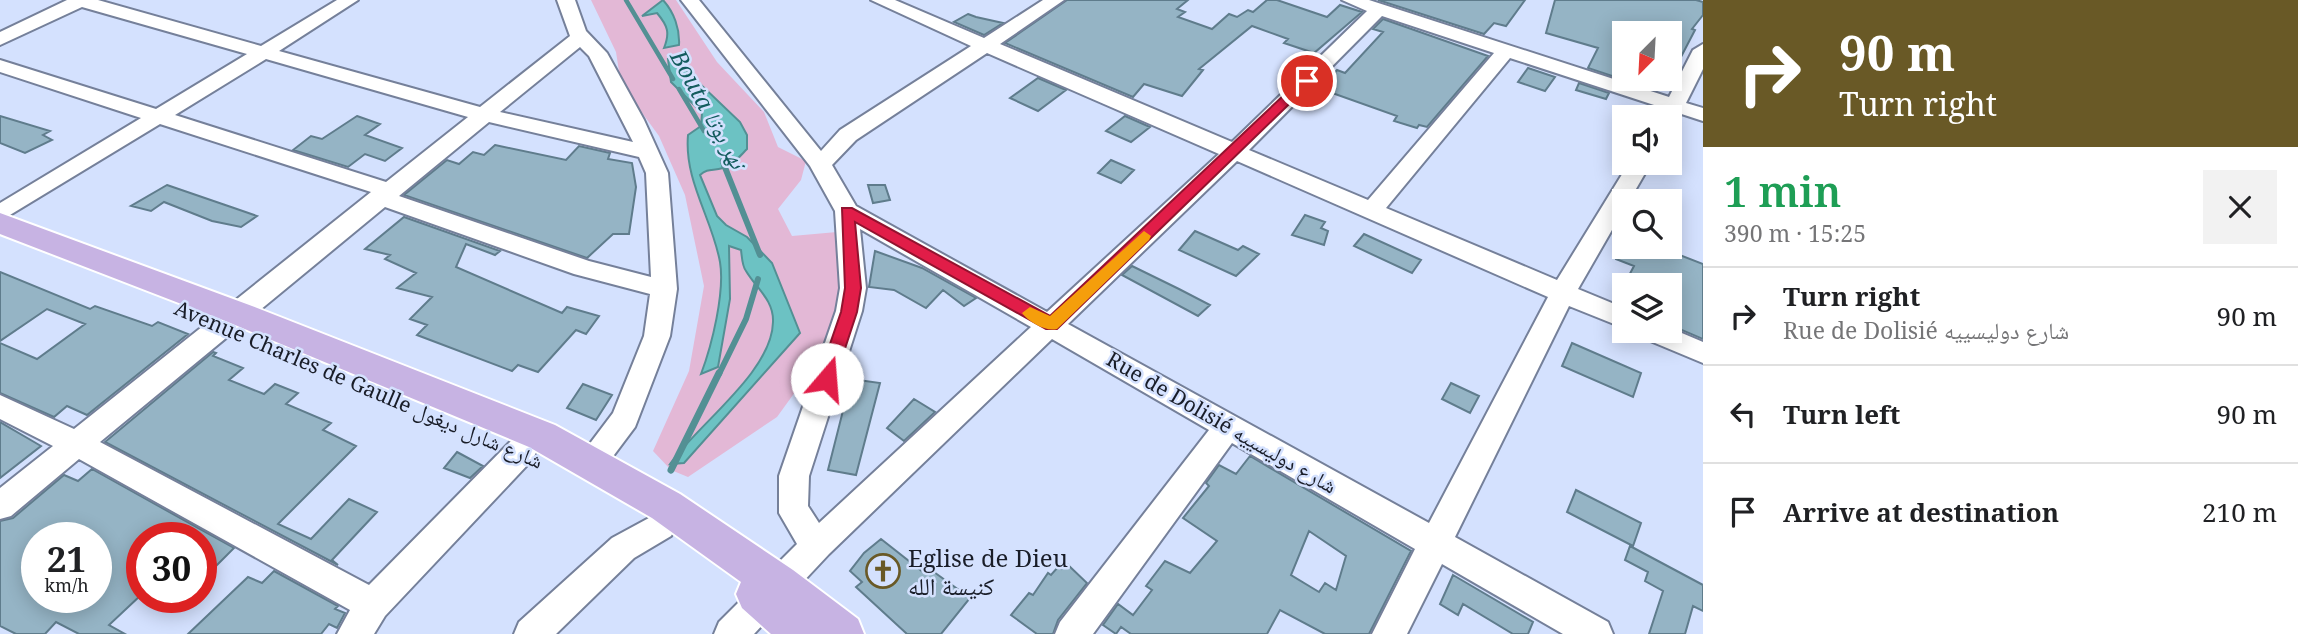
<!DOCTYPE html>
<meta charset="utf-8">
<style>
:root{--surface:#fff;--page:#f2f2f2;--text:#202124;--muted:#757577;--line:#e0e0e0}
body{margin:0;font-family:"Noto Serif","Noto Naskh Arabic",serif;background:var(--page);color:var(--text);height:100vh;display:flex;flex-direction:column;font-size:26px;white-space:nowrap}
*{box-sizing:border-box;margin:0}
p{font-size:23px;color:var(--muted)}
.icon{flex:none;width:38px;height:38px;fill:none;stroke:currentColor;stroke-width:2;stroke-linecap:round;stroke-linejoin:round}
.map{position:relative;flex:1;overflow:hidden}
.side{display:flex;flex-direction:column;background:var(--surface);width:595px}
.side>*{flex:none}
.top-card{background:#695926;color:#fff;overflow:hidden}
.needle{width:46px;rotate:204deg}
.tools{position:absolute;left:1612px;top:21px;display:grid;gap:14px}
.tools a{display:grid;place-items:center;width:70px;height:70px;border-radius:0px;background:var(--surface);box-shadow:0 4px 18px #0003;font-size:35px}
.speed{position:absolute;left:21px;top:522px;display:flex;gap:14px;font-size:35px;font-weight:700;text-align:center}
.speed>*{display:grid;place-content:center;width:91px;height:91px;border-radius:50%;background:var(--surface);box-shadow:0 4px 18px #0003;line-height:1}
.speed small{font-size:18px;font-weight:400}
.speed .limit{border:10px solid #d22;background:#fff;color:#111}
.pin{position:absolute;display:grid;place-items:center;width:60px;height:60px;color:#fff;margin:-30px;border:4px solid #fff;border-radius:50%;box-shadow:0 2px 7px #0007}
.me{position:absolute;width:77px;margin:-38px;rotate:18deg;stroke-linejoin:round;filter:drop-shadow(0 0 5px #0008)}
.turn{display:flex;align-items:center;gap:24px;height:147px;padding:0 21px;font-size:32px}
.turn .icon{width:91px;height:91px;stroke-width:2.5}
.turn b{display:block;font-size:49px;line-height:60px}
.round{display:grid;place-items:center;flex:none;width:74px;height:74px;border-radius:0px;background:var(--page)}
.head{display:flex;align-items:center;justify-content:space-between;height:119px;padding:0 21px}
h1{font-size:42px;font-weight:600;line-height:52px;color:#1e9e55}
ul{padding:0;list-style:none}
li{display:flex;align-items:center;gap:21px;height:98px;padding:0 21px;border-top:2px solid var(--line)}
li div{flex:1}
li b{display:block;font-size:26px}
li em{font-style:normal}
main{display:flex;flex:1;min-height:0}
.map>svg:first-child{display:block}
</style>
<main>
<div class="map">
<svg width="1703" height="634" viewBox="0 0 1703 634">
<rect width="100%" height="100%" fill="#d4e1fe"/>
<path fill="#e3b8d6" d="M591 0H676L717 62 764 112 778 147 806 161 801 180 778 209 792 236 837 232 846 285 819 359 777 417 688 477 671 470 653 451 689 371 704 286 685 195 659 136 621 84 616 52Z"/>
<path fill="#6cc2c3" stroke="#539094" stroke-width="2" d="M663 0C674 12 680 29 679 45L664 48C670 33 668 26 657 13L642 16Z
M668 59H674L740 122 747 135V149C740 156 732 166 723 168 712 171 708 168 700 175L717 216 726 225 747 237 772 263 800 333 684 463 670 464C698 424 772 372 773 322 774 300 756 288 746 271 742 266 742 257 741 250L729 246 730 299 718 367 701 374C712 345 725 292 720 262 712 218 684 181 688 135L701 126 702 113 671 82Z"/>
<g fill="none" stroke-linecap="round" stroke-linejoin="round">
<path stroke="#539094" stroke-width="4.5" d="M626 0 673 79
M679 89 704 131
M722 161 724 167"/>
<path stroke="#539094" stroke-width="6" d="M724 165 760 255
M719 374 746 319 758 279"/>
<path stroke="#539094" stroke-width="7" d="M671 470 719 373"/>
</g>
<path fill="#95b4c5" stroke="#5f7c8c" stroke-width="2" fill-rule="evenodd" d="M1067 0H1188L1177 9 1185 12 1178 17 1212 29 1229 14 1237 17 1248 10 1253 12 1267 0H1277L1327 17 1340 5 1362 12 1314 53 1284 43 1288 39 1252 26 1199 69 1203 70 1182 96 1144 84 1133 97 1005 43Z
M1378 0H1525L1506 26 1494 23 1484 34Z
M1555 0H1696L1703 2V15L1692 29 1695 30 1670 78V33H1624V64L1618 78 1588 68 1598 48 1546 33Z
M968 14 976 17 1003 23 984 35 954 22Z
M1383 19 1488 56 1427 127 1419 125 1417 128 1394 121 1397 116 1321 89 1337 70 1345 73 1383 32 1373 29Z
M1528 68 1555 77 1545 91 1518 82Z
M1038 78 1066 90 1038 111 1010 98Z
M1579 83 1609 93 1606 99 1576 90Z
M0 116 50 131 43 135 52 140 25 153 0 143Z
M357 116 380 124 365 135 402 148 385 161 365 154 348 167 293 150 311 136 322 139Z
M1125 116 1150 127 1131 142 1106 131Z
M495 145 566 160 579 146 610 153 608 159 632 163 636 187 629 234H613L587 258 404 195 447 160 459 164 473 152 484 155Z
M1111 160 1134 170 1121 183 1098 173Z
M167 185 234 208 257 216 241 227 212 221 164 202 151 211 131 206Z
M868 185H885L890 200 873 203Z
M1305 215 1325 222 1321 228 1328 231 1324 245 1292 235Z
M404 217 500 251 495 255 466 244 456 267 562 313 567 307 599 316 586 334 576 330 538 372 518 365 512 371 417 335 427 325 410 319 432 297 397 288 416 273 385 259 390 255 365 249Z
M1195 231 1238 250 1243 246 1259 254 1236 276 1179 250Z
M1364 234 1421 260 1412 273 1354 246Z
M1618 247H1659L1703 264V339L1670 325V285H1624L1634 266 1616 259Z
M875 251 922 268 976 298 964 306 943 290 926 308 894 290 869 287Z
M1132 266 1179 289 1210 305 1198 316 1122 275Z
M0 272 90 309 95 306 152 326 158 322 188 334 87 415 67 406 54 417 0 393V343L37 359 85 324 47 309 0 341Z
M1572 343 1641 373 1633 397 1562 366Z
M213 352 216 353 213 356 243 368 229 380 264 394 275 384 298 393 286 404 331 423 323 430 356 446 278 524 311 539 349 499 377 512 332 560 338 565 105 442Z
M851 379 880 383 856 475 828 470Z
M1451 383 1479 396 1470 413 1442 399Z
M583 384 612 395 596 420 567 408Z
M914 399 935 412 904 441 887 428Z
M0 422 41 446 0 478Z
M457 452 483 466 470 478 444 468Z
M1250 456 1411 551 1369 634H1325L1280 610 1267 634H1131L1121 627 1116 634 1103 625 1118 604 1133 615 1152 590 1146 586 1165 561 1190 573 1217 541 1183 518 1209 486 1206 483 1219 465 1236 474ZM1309 531 1346 556 1336 590 1325 583 1319 592 1291 575Z
M92 469 234 548 211 571 201 566V537H142V594L109 625 125 634H79L56 622 45 634H16L0 626V521L13 518 64 475 78 481ZM37 537H96V597H37V582L24 577 37 566Z
M1576 490 1641 523 1633 546 1567 512Z
M881 539 923 572 927 567 970 598 941 634H907L856 587 862 582 850 571 864 553Z
M1630 546 1703 585V611L1693 606 1685 634H1649L1663 591 1645 581 1648 572 1625 560Z
M1066 563 1087 583 1058 620 1053 634H1037L1011 615 1029 593 1033 595 1048 573 1051 575 1058 567 1061 569Z
M274 571 338 606 335 609 345 613 337 628 329 624 321 634H188L248 577 262 583Z
M1453 575 1533 622 1528 634H1513L1463 604 1458 615 1440 604Z"/>
<g fill="none" stroke-linecap="round" stroke-linejoin="round">
<g stroke="#75809a" stroke-width="4">
<path id="minor" d="M67 0H98L261 46 337 0H358L279 51 480 107 570 36 557 0H575L586 31 607 53 644 120 668 173 677 289 670 336 635 427 602 471 591 474 580 471 576 462 613 413 644 336 650 294 574 274 385 207 100 442 369 585 511 441 522 438 533 441 537 450 533 459 385 616 374 634H337L350 610 79 459 11 516 0 519V488L53 446 0 419V395L74 429 371 192 160 124 0 221V203L141 118 0 72V60L156 109 247 54 82 7 0 45V32ZM580 47 589 56 633 142 500 112ZM266 59 468 117 386 182 175 115ZM489 122 639 157 646 173 651 277 589 261 399 196Z
M681 0H699L821 151 840 130 971 46 871 0H895L984 38 1043 0H1064L1000 44 1232 142 1367 11 1342 0H1369L1669 97 1693 50 1703 44V69L1686 103 1703 108V121L1510 58 1386 208 1557 280 1629 163H1651L1629 201H1624V209L1578 289 1624 308V328L1569 306 1455 537 1608 622 1613 634H1563L1442 564 1407 634H1372L1415 549 1232 443 1093 634H1055L1060 622 1209 430 1052 339 829 554 754 634H714L719 622 797 544 779 513V476L836 311 840 288 835 211 810 166ZM1382 16 1494 53 1368 200 1249 150ZM987 53 1219 154 1047 312 856 206 832 165 856 140ZM1237 161 1548 297 1429 523 1068 324ZM860 229 1031 327 819 523 808 506 809 476 862 311 866 288Z
M1670 328 1703 342V363L1643 338 1639 331H1670Z
M660 512 671 516 676 526 671 536 634 558 556 634H514L519 622 612 538Z"/>
</g>
<g stroke="#fff" stroke-width="4">
<path id="major" d="M0 213 252 306 555 425 680 494 793 570 858 619 864 634H771L742 608 736 594 741 582 652 518 529 447 228 322 0 234Z"/>
</g>
<use href="#minor" fill="#fff" fill-rule="evenodd"/>
<use href="#major" fill="#c7b3e3" fill-rule="evenodd"/>
</g>
<path fill="#e11d48" stroke="#92132f" stroke-width="2" d="M1302 78 1313 81 1057 329H1046L855 222 861 288 857 312 835 379 827 386 821 384 818 379 841 312 845 288 842 208H852L1050 316Z"/>
<path fill="#f59e0b" d="M1144 231 1151 236 1149 240 1057 329C1046 332 1029 322 1022 313L1030 307 1050 316Z"/>
<defs>
<g id="church-ring" transform="scale(1.75)"><circle r="9.5" fill="#d4e1fe" stroke="#695926" stroke-width="1.5"/><path d="M-1.2-6h2.4v3.5h3.3v2.4h-3.3V6h-2.4V-.1h-3.3v-2.4h3.3Z" fill="#695926"/></g>
</defs>
<g fill-rule="evenodd">
<use href="#church-ring" x="883" y="571"/>
</g>
<g text-anchor="middle" dominant-baseline="central" stroke-width="5" stroke-linejoin="round" paint-order="stroke">
<g font-size="21" fill="#191d28" stroke="#d4e1fe">
<text transform="translate(359 384) rotate(23)">Avenue Charles de Gaulle شارع شارل ديغول</text>
<text transform="translate(1222 422) rotate(30)">Rue de Dolisié شارع دوليسييه</text>
</g>
<g font-size="23" font-style="italic" fill="#135c5e" stroke="#d4e1fe">
<text transform="translate(709 109) rotate(61)">Bouta نهر بوتا</text>
</g>
<g font-size="24" fill="#191d28" stroke="#d4e1fe" text-anchor="start">
<text x="908" y="557">Eglise de Dieu<tspan x="908" dy="28">كنيسة الله</tspan></text>
</g>
</g>
</svg>
<div class="tools">
<a><svg class="needle" viewBox="-14 -14 28 28"><path d="M0-13l5 13h-10z" fill="#e53935"/><path d="M0 13l5-13h-10z" fill="#757577"/></svg></a>
<a><svg class="icon" aria-label="sound" viewBox="0 0 24 24"><path d="M4 9h4l5-4v14l-5-4H4zM17 9q2 3 0 6"/></svg></a>
<a><svg class="icon" aria-label="search" viewBox="0 0 24 24"><circle cx="10" cy="10" r="6"/><path d="M15 15l6 6"/></svg></a>
<a><svg class="icon" aria-label="layers" viewBox="0 0 24 24"><path d="M12 4l9 5-9 5-9-5zM3 14l9 5 9-5"/></svg></a>
</div>
<div class="speed"><div>21<small>km/h</small></div><div class="limit">30</div></div>
<div class="pin" style="left:1307px;top:81px;background:#d93025"><svg class="icon" aria-label="arrive" viewBox="0 0 24 24"><path d="M6 21V4h12l-3 4 3 4H6"/></svg></div>
<svg class="me" style="left:827px;top:379px" viewBox="-20 -20 40 40"><circle r="19" fill="#fff"/><path d="M0-13L10 11 0 6-10 11z" fill="#e11d48"/></svg>
</div>
<section class="side">
<div class="top-card">
<div class="turn"><svg class="icon" aria-label="right" viewBox="0 0 24 24"><path d="M7 20v-9h11M14 6l5 5-5 5"/></svg><div><b>90 m</b>Turn right</div></div>
</div>
<div class="head"><div><h1>1 min</h1><p>390 m · 15:25</p></div><a class="round"><svg class="icon" aria-label="close" viewBox="0 0 24 24"><path d="M6 6l12 12M18 6L6 18"/></svg></a></div>
<ul>
<li><svg class="icon" aria-label="right" viewBox="0 0 24 24"><path d="M7 20v-9h11M14 6l5 5-5 5"/></svg><div><b>Turn right</b><p>Rue de Dolisié شارع دوليسييه</p></div><em>90 m</em></li>
<li><svg class="icon" aria-label="left" viewBox="0 0 24 24"><path d="M17 20v-9H6M10 6l-5 5 5 5"/></svg><div><b>Turn left</b></div><em>90 m</em></li>
<li><svg class="icon" aria-label="arrive" viewBox="0 0 24 24"><path d="M6 21V4h12l-3 4 3 4H6"/></svg><div><b>Arrive at destination</b></div><em>210 m</em></li>
</ul>
</section>
</main>
